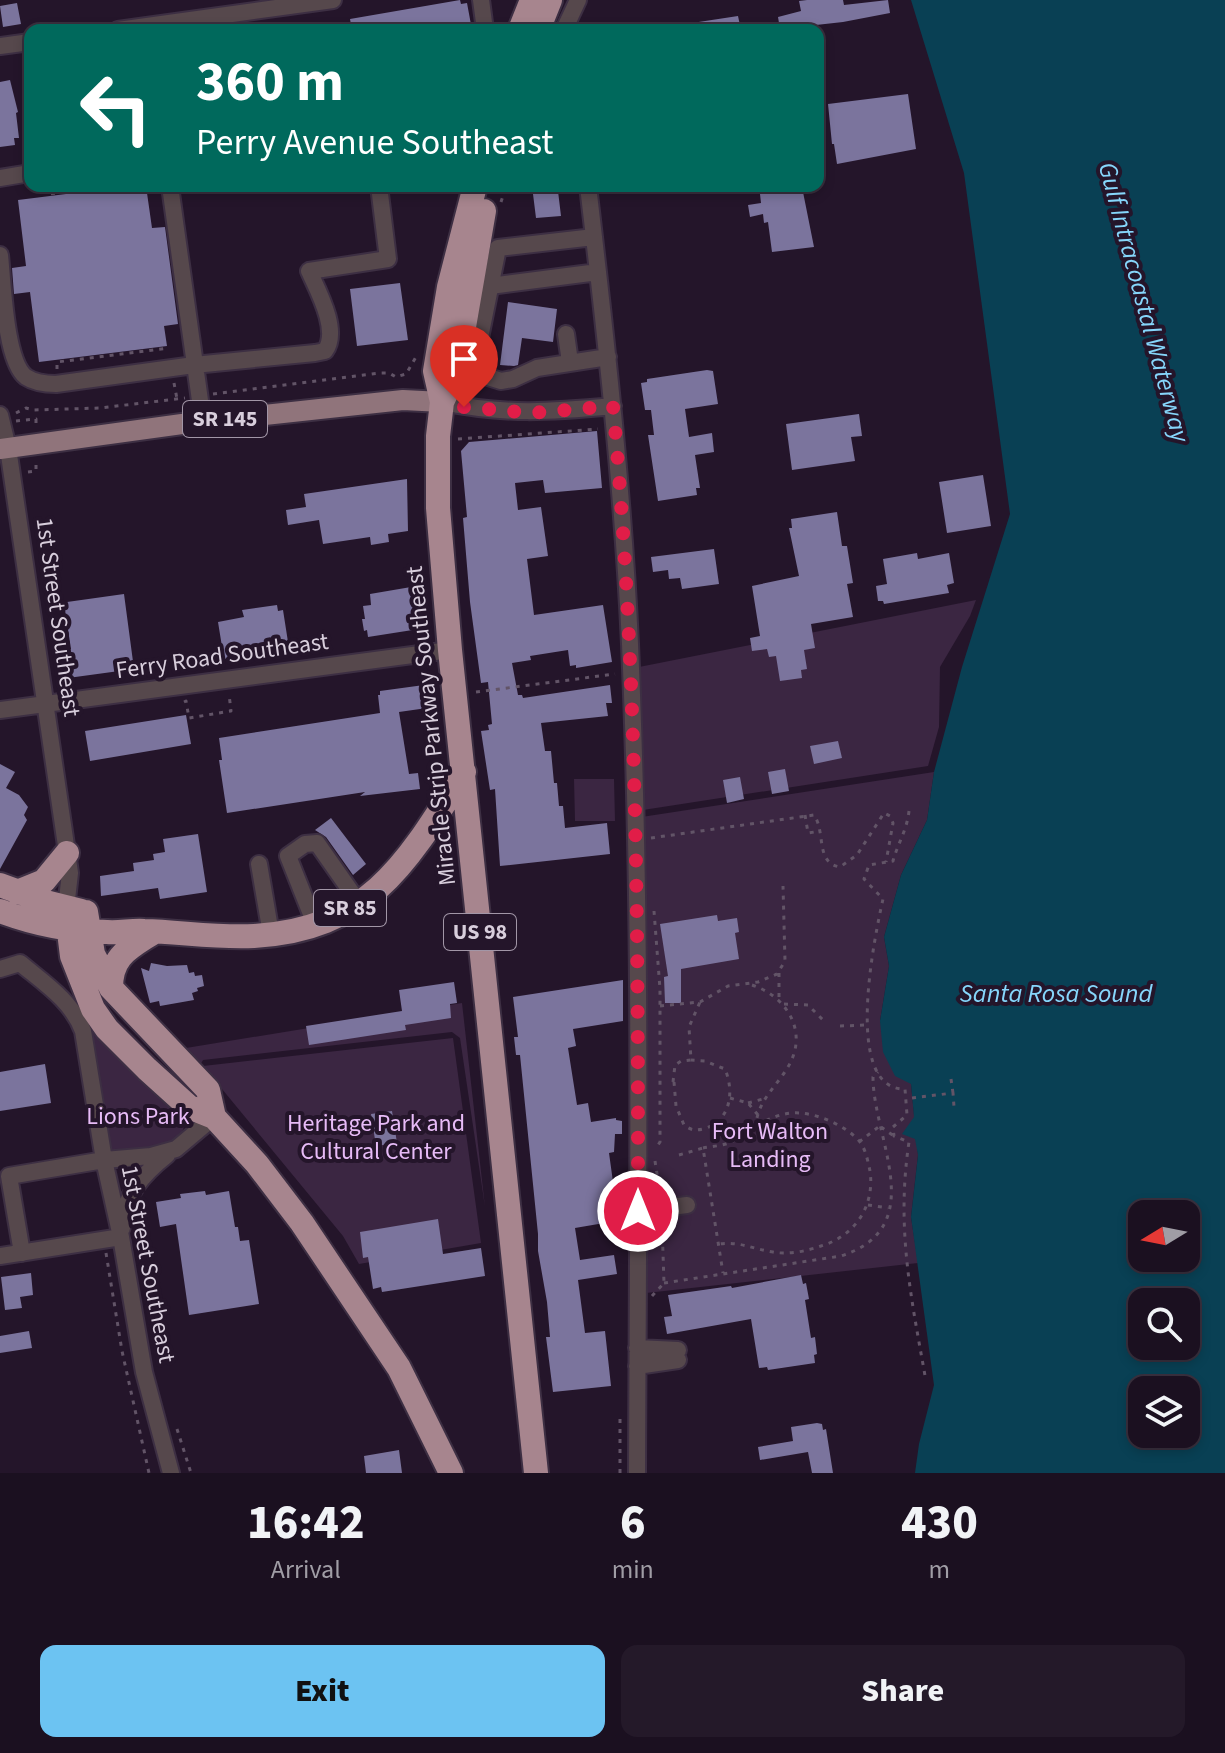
<!DOCTYPE html>
<style>
:root{--surface:#1b1020;--page:#241929;--text:#f1f3f6;--muted:#a09da5;--line:#39303e;--accent:#6cc3f2}
body{margin:0;font-family:"Source Sans 3",sans-serif;background:var(--page);color:var(--text);height:100vh;display:flex;flex-direction:column;font-size:30px;white-space:nowrap}
*{box-sizing:border-box;margin:0}
p{font-size:26px;color:var(--muted)}
.icon{flex:none;width:44px;height:44px;fill:none;stroke:currentColor;stroke-width:2;stroke-linecap:round;stroke-linejoin:round}
.map{position:relative;height:1473px;overflow:hidden}
.side{display:flex;flex-direction:column;background:var(--surface);flex:1}
.side>*{flex:none}
.top-card{position:absolute;left:24px;top:24px;width:800px;height:168px;border-radius:16px;box-shadow:0 4px 12px #0003,0 0 0 2px var(--line);background:#00695c;color:#fff;overflow:hidden}
.needle{width:52px;rotate:260deg}
.tools{position:absolute;left:1128px;top:1200px;display:grid;gap:16px}
.tools a{display:grid;place-items:center;width:72px;height:72px;border-radius:16px;background:var(--surface);box-shadow:0 4px 12px #0003,0 0 0 2px var(--line);font-size:40px}
.pin{position:absolute;display:grid;place-items:center;width:68px;height:68px;color:#fff;margin:-82px -34px;border-radius:50% 50% 50% 0;rotate:-45deg;box-shadow:0 0 8px #0007}
.pin .icon{rotate:45deg}
.me{position:absolute;width:88px;margin:-44px;rotate:0deg;stroke-linejoin:round;filter:drop-shadow(0 0 6px #0008)}
.turn{display:flex;align-items:center;gap:28px;height:168px;padding:0 40px;font-size:36px}
.turn .icon{width:104px;height:104px;stroke-width:2.5}
.turn b{display:block;font-size:56px;line-height:68px}
.eta{display:flex;justify-content:space-evenly;align-items:center;height:136px;text-align:center}
.eta b{font-size:48px;font-weight:800;line-height:56px}
.cta{display:flex;gap:16px;margin-top:auto;padding:16px 40px}
.cta a{flex:1;height:92px;border-radius:16px;background:var(--accent);color:#111;font-size:32px;font-weight:800;line-height:92px;text-align:center}
.cta a+a{background:var(--page);color:var(--text)}
.map>svg:first-child{display:block}
</style>
<div class="map">
<svg width="1225" height="1473" viewBox="0 0 1225 1473">
<rect width="100%" height="100%" fill="#24152a"/>
<path fill="#3b2642" d="M976 600 970 616 940 667 939 727 928 766 643 810 639 667Z
M934 772 927 820 901 875 884 937 889 966 880 1021 911 1084 918 1155 911 1217 918 1263 637 1294 635 818Z
M574 779H614L615 821H575Z
M462 1003 485 1207 460 1038 452 1032 203 1060 199 1067 180 1049Z
M83 1016 186 1116C185 1154 137 1150 110 1151Z
M453 1038 481 1243 359 1264 343 1236 203 1066Z"/>
<path fill="#094054" fill-rule="evenodd" d="M911 0H1225V1473H915L919 1444 934 1385 911 1217 918 1155 915 1139 902 1134 914 1117 911 1084 895 1076 883 1052 880 1021 889 966 884 937 901 875 927 820 934 772 962 667 1010 514 964 173ZM1186 1214V1258H1142V1214ZM1142 1302H1186V1346H1142ZM1142 1390H1186V1434H1142Z"/>
<path fill="#7b749d" d="M460 0 461 4 467 3 472 30H352L350 19Z
M807 0H843L844 5 888 0 890 13 843 22 780 29 778 17 801 11 799 1Z
M17 3 21 24 3 27 0 6Z
M738 16 741 30H693L692 23Z
M10 80 18 112 16 113 19 138H14L15 145 0 147V82Z
M908 94 916 149 837 164 834 144H832L828 104Z
M130 186H146L152 228 165 227 178 324 164 326 167 346 39 362 30 292 14 294 12 268 26 266 18 200Z
M793 189 794 193 803 192 814 247 772 252 768 222 764 223 763 214 750 217 748 205 761 203 760 194Z
M558 191 561 216 536 218 533 194Z
M400 283 408 340 357 346 350 289Z
M508 302 557 309 553 342 522 338 518 365 514 366 500 365Z
M707 370 713 371 718 404 685 409 689 437 712 433 714 452 695 455 700 488H696L697 495 658 501 648 435H654L651 410H645L641 383 647 382V379Z
M859 414 862 436 851 437 855 461 792 470 786 424Z
M597 431 602 488 545 493 543 480 515 483 518 510 541 507 548 556 527 559 534 615 603 605 612 662 576 668V665L570 666 568 650 530 656 531 660 512 663 518 695H522L523 698 610 685 612 703H606L608 716 541 723 545 751H551L554 783H557L559 806H563L565 828 607 823 610 854 500 866 495 789 490 790 481 731 489 730 488 725 492 724 488 682 481 683 470 602 463 518 467 517 461 451 469 442Z
M983 475 991 526 947 533 939 482Z
M407 479 408 531 388 534 389 542 371 545 370 537 323 544 319 520 288 525 286 510 306 507 304 494Z
M837 512 842 546H847L853 583 847 584 853 617 811 624 815 648 804 650 807 669 801 670 802 678 780 681 776 656 769 657 767 649 752 651 750 638 760 636 752 586 799 576 789 528H792L791 519Z
M714 549 719 584 682 589 680 578 669 579 668 570 653 572 651 557Z
M917 553 918 559 949 553 954 583 947 585 949 593 884 604 883 601H878L876 586 887 584 883 559Z
M411 587 419 629 368 637 367 630 364 631 362 619H365L363 606 371 605 370 594Z
M124 594 134 669 68 678 64 650 71 649 65 610 68 609 67 602Z
M277 605 278 611 283 610 288 642 281 643V649L224 659 218 622 244 617 242 610Z
M424 685 427 708 399 712 409 774 418 773 420 789 360 796 365 792 227 813 219 760H222L219 738 380 713 378 695H380V691Z
M186 715 191 744 90 761 85 731Z
M838 741 842 758 814 764 810 746Z
M0 764 15 772 6 788 19 795 28 807 24 815 27 820 0 869Z
M785 769 789 791 772 794 768 772Z
M740 777 744 799 727 803 723 780Z
M331 818 366 864 353 875 326 837 315 830Z
M198 834 207 892 160 899 158 888 101 896 100 876 134 871 133 863 154 860 153 854 165 852 163 839Z
M717 915 718 921 737 918 739 932 735 933 739 959 681 969V1003H665L664 977 668 976 660 924Z
M151 963 167 966 187 965 189 973 194 972 195 976 202 975 204 986 197 988 198 991 192 993 194 1000 160 1006 159 1001 150 1003 141 968 149 971Z
M623 980V1021L573 1029 576 1046 568 1048 577 1105 588 1103 591 1122 616 1118V1120L622 1121V1134H615L614 1152 609 1153 618 1218H615L616 1221 575 1228 580 1260 614 1255 617 1274 578 1280 585 1333 605 1331 611 1386 553 1392 546 1337H550L547 1302 538 1251V1234L520 1055H516L514 1037H518L513 997Z
M454 982 457 1003 450 1004 451 1018 405 1025 406 1030 309 1045 306 1026 402 1011 399 990Z
M45 1064 51 1103 0 1111V1072Z
M392 1111 397 1143 376 1146 371 1114Z
M205 1191 206 1195 229 1191 235 1227H238L240 1241 249 1240 259 1304 189 1315 176 1224 160 1227 156 1202 181 1198 180 1194Z
M438 1219 443 1254 481 1248 485 1276 382 1292 381 1287 373 1289 368 1257 363 1258 360 1232Z
M31 1273 33 1295 20 1297 22 1308 5 1310 1 1277Z
M801 1275 803 1284 806 1283 809 1299 805 1300 811 1338 815 1337 817 1354 814 1355 815 1363 768 1370 767 1367 759 1368 751 1319 667 1334 664 1317 672 1316 668 1295 731 1286 732 1288Z
M29 1331 32 1348 0 1353V1336Z
M817 1423 822 1424 823 1430 826 1429 833 1473H812L808 1452 760 1460 758 1447 793 1441 791 1427Z
M399 1450 402 1473H366L364 1456Z"/>
<g fill="none" stroke-linecap="round" stroke-linejoin="round">
<g stroke="#3d2f43" stroke-width="20">
<path id="minor" d="M481 0 485 30
M118 30 333 0
M564 30 578 0
M0 46 30 42
M0 178 30 173
M170 186 203 422
M588 186C606 338 623 491 630 644 642 920 638 1197 637 1473
M0 255C3 283 5 361 26 377 35 383 46 384 56 384L194 365 315 353 325 351C340 331 318 291 309 271L388 259 379 186
M490 286 598 272
M566 334 570 362
M460 339 479 343 498 248 594 237
M479 343 476 368 485 376 501 381 513 379 537 368 608 357
M442 402C505 415 550 412 613 406
M0 415 8 448 70 873 66 908
M0 710 450 650
M259 864 271 934
M315 924 288 856 305 844 317 843 359 903
M0 969 20 963C44 983 72 1001 83 1031L104 1160 121 1237 144 1372 171 1473
M638 1211 687 1205
M122 1228C124 1195 142 1175 167 1155
M22 1253 9 1176 104 1160 151 1156 176 1149 214 1117
M0 1256 121 1237
M637 1348 678 1350
M637 1366 678 1360"/>
</g>
<g stroke="#3d2f43" stroke-width="24">
<path id="major" d="M0 449 182 424 403 400 442 402"/>
</g>
<g stroke="#3d2f43" stroke-width="28">
<path id="highway" d="M520 30 532 0
M538 30 550 0
M475 186 449 287 435 371 442 402 438 436V508L450 650 536 1473
M442 402 456 373 484 211
M0 885 49 903 81 911
M17 892 44 881 67 853
M66 908 72 956 93 1009 107 1029 147 1069 189 1107 214 1117 257 1164 302 1223 399 1368 451 1473
M0 911C34 924 71 931 107 932 120 933 132 930 144 931 181 932 217 938 254 936 370 930 409 860 464 772
M86 912 93 954 111 988 208 1090 214 1117
M111 988C111 955 130 948 154 932"/>
</g>
<path stroke="#625467" stroke-width="3" stroke-dasharray="4 6" stroke-linecap="butt" d="M48 186 49 194 109 186
M501 202 506 186
M57 369V362L169 348
M174 383 177 399
M213 394 379 373H389L396 377 406 374 416 357
M16 413 26 408 34 410 100 408 185 398
M16 421 36 419V428
M458 439 598 429
M28 472 36 471V459
M476 692 615 674
M184 702 186 701 189 718 231 711 229 694
M909 811C907 830 898 843 893 861L869 865 864 879 883 899C875 935 842 1090 905 1089L907 1115 893 1127 894 1136 909 1142C896 1228 911 1297 926 1381
M805 815 808 833 821 831
M651 838 814 815C826 832 815 863 840 867L857 855 884 813 890 816 893 823 886 862
M654 911 660 989V1142L655 1149
M779 973V997
M752 985C783 995 806 1026 792 1059 782 1083 758 1097 756 1125
M784 1004 808 1005 825 1022
M660 1006 700 1002 728 986 758 982 777 974 785 961 783 886
M840 1026 867 1025
M951 1079 953 1093
M673 1082 675 1065 681 1061 691 1060 689 1027 700 1002
M674 1082 676 1106 684 1125C691 1130 694 1131 703 1129 730 1122 735 1093 725 1069L705 1061 691 1060
M730 1098 748 1103 758 1115
M912 1098 953 1093 954 1107
M748 1103 763 1099
M881 1127 894 1136
M859 1142 881 1125
M703 1148C713 1146 724 1146 733 1141 754 1129 773 1111 800 1113 819 1114 848 1127 860 1142 866 1150 868 1162 870 1171 875 1206 855 1236 821 1246 807 1251 788 1255 773 1252 753 1249 739 1241 719 1244
M679 1155 703 1148 723 1273
M655 1161 660 1193
M868 1205 888 1208
M106 1253 122 1351 149 1473
M664 1283 841 1256C931 1227 873 1139 873 1077L878 1072
M652 1296 664 1283 662 1224
M177 1429 191 1473
M620 1473V1417"/>
<use href="#minor" stroke="#56484c" stroke-width="16"/>
<use href="#major" stroke="#90747b" stroke-width="20"/>
<use href="#highway" stroke="#a7858e" stroke-width="24"/>
</g>
<g fill="none" stroke-linecap="round" stroke-linejoin="round">
<path stroke="#e11d48" stroke-width="14" stroke-dasharray="0 25.2" d="M464 407 532 413 613 406C638 674 638 943 638 1211"/>
</g>
<g text-anchor="middle" dominant-baseline="central" stroke-width="8" stroke-linejoin="round" paint-order="stroke">
<g fill="#24152a" stroke="#a296a7" stroke-width="2">
<rect x="183" y="401" width="84" height="36" rx="6"/>
<rect x="314" y="890" width="72" height="36" rx="6"/>
<rect x="444" y="914" width="72" height="36" rx="6"/>
</g>
<g font-size="22" font-weight="bold" fill="#d8cedc">
<text x="225" y="419">SR 145</text>
<text x="350" y="908">SR 85</text>
<text x="480" y="932">US 98</text>
</g>
<g font-size="24" fill="#d8cedc" stroke="#24152a">
<text transform="translate(58 617) rotate(82)">1st Street Southeast</text>
<text transform="translate(222 656) rotate(-8)">Ferry Road Southeast</text>
<text transform="translate(431 726) rotate(-96)">Miracle Strip Parkway Southeast</text>
<text transform="translate(148 1264) rotate(79)">1st Street Southeast</text>
</g>
<g font-size="24" fill="#e7bbf7" stroke="#24152a">
<text x="138" y="1116">Lions Park</text>
<text x="376" y="1123">Heritage Park and<tspan x="376" dy="28">Cultural Center</tspan></text>
<text x="770" y="1131">Fort Walton<tspan x="770" dy="28">Landing</tspan></text>
</g>
<g font-size="26" font-style="italic" fill="#86d6fb" stroke="#24152a">
<text transform="translate(1144 302) rotate(75)">Gulf Intracoastal Waterway</text>
<text x="1056" y="993">Santa Rosa Sound</text>
</g>
</g>
</svg>
<div class="tools">
<a><svg class="needle" viewBox="-14 -14 28 28"><path d="M0-13l5 13h-10z" fill="#e53935"/><path d="M0 13l5-13h-10z" fill="#a09da5"/></svg></a>
<a><svg class="icon" aria-label="search" viewBox="0 0 24 24"><circle cx="10" cy="10" r="6"/><path d="M15 15l6 6"/></svg></a>
<a><svg class="icon" aria-label="layers" viewBox="0 0 24 24"><path d="M12 4l9 5-9 5-9-5zM3 14l9 5 9-5"/></svg></a>
</div>
<div class="pin" style="left:464px;top:407px;background:#d93025"><svg class="icon" aria-label="arrive" viewBox="0 0 24 24"><path d="M6 21V4h12l-3 4 3 4H6"/></svg></div>
<svg class="me" style="left:638px;top:1211px" viewBox="-20 -20 40 40"><circle r="17" fill="#e11d48" stroke="#fff" stroke-width="3"/><path d="M0-11L8 9 0 5-8 9z" fill="#fff"/></svg>
<div class="top-card">
<div class="turn"><svg class="icon" aria-label="left" viewBox="0 0 24 24"><path d="M17 20v-9H6M10 6l-5 5 5 5"/></svg><div><b>360 m</b>Perry Avenue Southeast</div></div>
</div>
</div>
<section class="side">
<div class="eta">
<div><b>16:42</b><p>Arrival</p></div>
<div><b>6</b><p>min</p></div>
<div><b>430</b><p>m</p></div>
</div>
<div class="cta"><a>Exit</a><a>Share</a></div>
</section>
